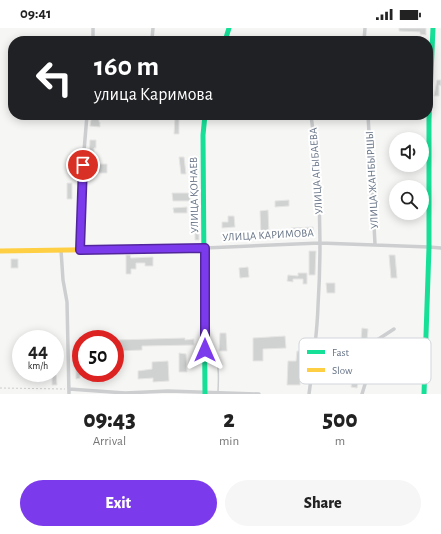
<!DOCTYPE html>
<meta charset="utf-8">
<style>
:root{--surface:#fff;--page:#f6f6f6;--text:#222;--muted:#767676;--accent:#7c3aed}
body{margin:0;font-family:"Alegreya Sans",sans-serif;background:var(--page);color:var(--text);height:100vh;display:flex;flex-direction:column;font-size:15px;white-space:nowrap}
*{box-sizing:border-box;margin:0}
p{font-size:13px;color:var(--muted)}
.icon{flex:none;width:22px;height:22px;fill:none;stroke:currentColor;stroke-width:2;stroke-linecap:round;stroke-linejoin:round}
.map{position:relative;height:366px;overflow:hidden}
.details{display:flex;flex-direction:column;background:var(--surface);flex:1}
.details>*{flex:none}
.hud{position:absolute;left:8px;top:8px;width:425px;height:84px;border-radius:16px;box-shadow:0 2px 10px #0003;background:#202124;color:#fff;overflow:hidden}
.controls{position:absolute;left:389px;top:104px;display:grid;gap:8px}
.controls a{display:grid;place-items:center;width:40px;height:40px;border-radius:50%;background:var(--surface);box-shadow:0 2px 10px #0003;font-size:20px}
.speed{position:absolute;left:12px;top:302px;display:flex;gap:8px;font-size:20px;font-weight:700;text-align:center}
.speed>*{display:grid;place-content:center;width:52px;height:52px;border-radius:50%;background:var(--surface);box-shadow:0 2px 10px #0003;line-height:1}
.speed small{font-size:10px;font-weight:400}
.speed .limit{border:6px solid #d22;background:#fff;color:#111}
.pin{position:absolute;display:grid;place-items:center;width:34px;height:34px;color:#fff;margin:-17px;border:2px solid #fff;border-radius:50%;box-shadow:0 1px 4px #0007}
.me{position:absolute;width:44px;margin:-22px;rotate:0deg;stroke-linejoin:round;filter:drop-shadow(0 0 3px #0008)}
.turn{display:flex;align-items:center;gap:14px;height:84px;padding:0 20px;font-size:18px}
.turn .icon{width:52px;height:52px;stroke-width:2.5}
.turn b{display:block;font-size:28px;line-height:34px}
.eta{display:flex;justify-content:space-evenly;align-items:center;height:68px;text-align:center}
.eta b{font-size:24px;font-weight:800;line-height:28px}
.button{display:flex;gap:8px;margin-top:auto;padding:8px 20px}
.button a{flex:1;height:46px;border-radius:24px;background:var(--accent);color:#fff;font-size:16px;font-weight:800;line-height:46px;text-align:center}
.button a+a{background:var(--page);color:var(--text)}
.status{display:flex;justify-content:space-between;align-items:center;height:28px;padding:0 20px;background:var(--surface);direction:ltr}
.status svg{height:11px;fill:currentColor}
.map>svg:first-child{display:block}
</style>
<div class="status"><b>09:41</b><svg viewBox="0 0 49 12"><path d="M0 12V9h3v3zM5 12V6h3v6zM10 12V3h3v9zM15 12V0h3v12zM26 1h20v11H26zM47 4h2v5h-2z"/></svg></div>
<div class="map">
<svg width="441" height="366" viewBox="0 0 441 366">
<rect width="100%" height="100%" fill="#f6f6f5"/>
<path fill="#d0d2d2" stroke="#e6e6e4" d="M399 0H426V7L420 6V4L399 3Z
M437 52H441V58L439 57V68H434Z
M92 87H99V94H100V99L90 98Z
M175 89H179V106H174Z
M90 112H96V120H94V131L89 132Z
M70 126H75V140H69Z
M179 129H184L186 146H181Z
M94 136H107V145H93Z
M67 155H72V171H67Z
M172 165H190V173H173Z
M289 172V178L275 179V173Z
M187 179V185H174L173 180Z
M268 182 269 207H261L260 183Z
M228 188H234L235 199 222 200V194H228Z
M195 194H199V212H195Z
M313 199 314 206 291 207V200Z
M309 223H316L315 247H309Z
M126 227H130L131 230 153 229V238H145V235H136V241H131V246H126Z
M389 227H395L397 250H391Z
M11 231H18V240H11Z
M248 239 249 249 240 250 239 240Z
M298 245H307V256H303V251H293V254L287 253 288 247 298 248Z
M326 255H335V265H327Z
M362 300 368 301 365 336 359 335Z
M220 305H226L227 323H219Z
M285 308 286 320 263 321V333H253V310Z
M185 310V312L194 311V317L142 318V322L116 323V312Z
M297 323H303V330L301 329 300 357H287L288 333H296Z
M179 325 186 326 187 344H179Z
M76 327H81L80 350 76 351Z
M168 333 169 353 153 354V350L138 351V343L152 341V334Z
M354 344 360 345 357 360 351 359Z
M52 345H56L57 357H52Z"/>
<g fill="none" stroke-linecap="round" stroke-linejoin="round">
<path stroke="#ccc" stroke-width="1" stroke-dasharray="2 2" stroke-linecap="butt" d="M0 360 65 361"/>
<path stroke="#cdced0" stroke-width="1.5" d="M207 323C222 329 218 352 218 365"/>
<path stroke="#cdced0" stroke-width="3.5" d="M152 11 153 0
M93 13V0
M364 13 365 0
M368 87 375 216
M205 220 320 215 429 219 441 220
M61 222 63 252 67 274 69 366
M80 222 84 123 87 87
M69 361 125 365 168 363 259 366
M309 366C313 337 317 308 318 278 322 214 320 150 311 87
M362 366 375 324 377 312 394 301"/>
<path stroke="#16e098" stroke-width="5" d="M225 13 229 0
M205 87 203 107 205 366
M424 366 429 219V91L433 0"/>
<path stroke="#ffcf43" stroke-width="5" d="M0 223 205 220"/>
</g>
<g fill="none" stroke-linecap="round" stroke-linejoin="round">
<g stroke="#51269a" stroke-width="10">
<path id="route" d="M83 137 80 222 205 220V322"/>
</g>
<use href="#route" stroke="#7c3aed" stroke-width="7"/>
</g>
<g text-anchor="middle" dominant-baseline="central" stroke-width="4" stroke-linejoin="round" paint-order="stroke">
<g font-size="11" fill="#657285" stroke="#fff">
<text transform="translate(316 143) rotate(-94)">УЛИЦА АГЫБАЕВА</text>
<text transform="translate(372 152) rotate(-93)">УЛИЦА ЖАНБЫРШЫ</text>
<text transform="translate(194 167) rotate(-91)">УЛИЦА ҚОНАЕВ</text>
<text transform="translate(268 207) rotate(-3)">УЛИЦА КАРИМОВА</text>
</g>
</g>
<rect x="299" y="310" width="132" height="46" rx="6" fill="#fff" stroke="#d1d5da" stroke-width="1"/>
<rect x="307" y="322" width="18" height="4" fill="#16e098"/>
<rect x="307" y="340" width="18" height="4" fill="#ffcf43"/>
<g font-size="11" fill="#657285">
<text x="332" y="328">Fast</text>
<text x="332" y="346">Slow</text>
</g>
</svg>
<div class="controls">
<a><svg class="icon" aria-label="sound" viewBox="0 0 24 24"><path d="M4 9h4l5-4v14l-5-4H4zM17 9q2 3 0 6"/></svg></a>
<a><svg class="icon" aria-label="search" viewBox="0 0 24 24"><circle cx="10" cy="10" r="6"/><path d="M15 15l6 6"/></svg></a>
</div>
<div class="speed"><div>44<small>km/h</small></div><div class="limit">50</div></div>
<div class="pin" style="left:83px;top:137px;background:#d93025"><svg class="icon" aria-label="arrive" viewBox="0 0 24 24"><path d="M6 21V4h12l-3 4 3 4H6"/></svg></div>
<svg class="me" style="left:205px;top:322px" viewBox="-20 -20 40 40"><path d="M0-17L14 15 0 8-14 15z" fill="#7c3aed" stroke="#fff" stroke-width="4"/></svg>
<div class="hud">
<div class="turn"><svg class="icon" aria-label="left" viewBox="0 0 24 24"><path d="M17 20v-9H6M10 6l-5 5 5 5"/></svg><div><b>160 m</b>улица Каримова</div></div>
</div>
</div>
<section class="details">
<div class="eta">
<div><b>09:43</b><p>Arrival</p></div>
<div><b>2</b><p>min</p></div>
<div><b>500</b><p>m</p></div>
</div>
<div class="button"><a>Exit</a><a>Share</a></div>
</section>
